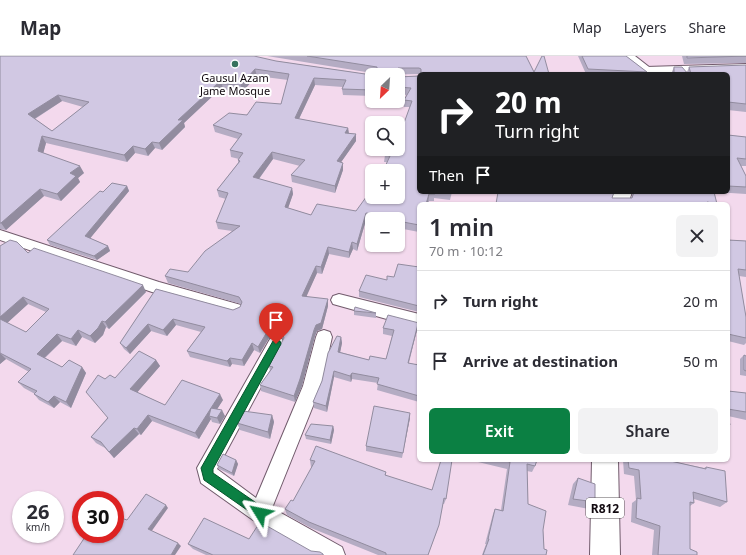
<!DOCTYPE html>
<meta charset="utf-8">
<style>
:root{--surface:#fff;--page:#f2f2f3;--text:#2b2b33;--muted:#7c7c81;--line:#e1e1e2;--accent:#0b8043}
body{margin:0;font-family:"Noto Sans",sans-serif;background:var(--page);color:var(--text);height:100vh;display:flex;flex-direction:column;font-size:15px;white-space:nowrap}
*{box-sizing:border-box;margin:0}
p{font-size:13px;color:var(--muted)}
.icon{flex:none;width:22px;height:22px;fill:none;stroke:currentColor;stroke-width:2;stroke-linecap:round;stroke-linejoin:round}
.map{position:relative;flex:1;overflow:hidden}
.sheet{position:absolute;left:417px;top:146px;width:313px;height:260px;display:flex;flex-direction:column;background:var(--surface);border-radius:6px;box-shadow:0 1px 3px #0004}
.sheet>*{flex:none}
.banner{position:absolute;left:417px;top:16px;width:313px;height:122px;border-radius:6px;box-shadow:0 1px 3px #0004;background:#202124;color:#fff;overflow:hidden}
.needle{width:26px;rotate:205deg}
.tools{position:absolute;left:365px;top:12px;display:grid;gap:8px}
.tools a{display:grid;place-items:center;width:40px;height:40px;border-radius:6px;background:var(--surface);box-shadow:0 1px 3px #0004;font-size:20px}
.speed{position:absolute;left:12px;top:435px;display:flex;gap:8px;font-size:20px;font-weight:700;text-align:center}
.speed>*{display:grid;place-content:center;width:52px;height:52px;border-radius:50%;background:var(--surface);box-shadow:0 1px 3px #0004;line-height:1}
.speed small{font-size:10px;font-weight:400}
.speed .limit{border:6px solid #d22;background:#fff;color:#111}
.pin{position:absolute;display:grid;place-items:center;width:34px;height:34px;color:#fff;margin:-41px -17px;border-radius:50% 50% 50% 0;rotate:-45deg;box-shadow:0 0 4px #0007}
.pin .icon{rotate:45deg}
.me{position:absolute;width:44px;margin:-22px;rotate:305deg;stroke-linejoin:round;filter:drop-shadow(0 0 3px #0008)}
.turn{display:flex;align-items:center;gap:14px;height:84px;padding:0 12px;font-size:18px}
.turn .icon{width:52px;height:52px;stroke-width:2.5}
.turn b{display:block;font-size:28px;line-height:34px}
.then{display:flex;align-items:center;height:38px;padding:0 12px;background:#0003;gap:8px;font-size:15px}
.round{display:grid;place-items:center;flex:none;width:42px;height:42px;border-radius:6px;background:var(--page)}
.headline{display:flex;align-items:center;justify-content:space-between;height:68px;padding:0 12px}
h1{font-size:24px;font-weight:600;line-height:30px}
.action{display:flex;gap:8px;margin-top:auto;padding:8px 12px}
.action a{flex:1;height:46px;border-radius:6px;background:var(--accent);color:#fff;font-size:16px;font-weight:600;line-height:46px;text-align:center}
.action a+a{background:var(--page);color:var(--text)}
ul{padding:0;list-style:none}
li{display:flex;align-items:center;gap:12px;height:60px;padding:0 12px;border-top:1px solid var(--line)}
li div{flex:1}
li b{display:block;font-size:15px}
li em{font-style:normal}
header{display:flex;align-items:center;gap:24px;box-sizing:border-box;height:56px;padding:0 20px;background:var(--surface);border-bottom:1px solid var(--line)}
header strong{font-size:19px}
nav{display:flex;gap:22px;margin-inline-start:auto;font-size:14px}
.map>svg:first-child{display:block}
</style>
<header>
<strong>Map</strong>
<nav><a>Map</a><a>Layers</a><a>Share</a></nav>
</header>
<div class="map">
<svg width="746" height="499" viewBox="0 0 746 499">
<rect width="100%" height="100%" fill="#f3d9ed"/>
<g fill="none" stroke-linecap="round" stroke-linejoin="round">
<g stroke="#715b6c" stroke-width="2">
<path id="minor" d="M746 8V14L646 17 641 14 646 11Z
M0 174 159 226 241 249 243 253 241 257 235 259 152 236 0 184Z
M339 238 419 258V272L333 248 331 244 333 240Z
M324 274 330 276 332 281 321 330 272 452 342 491 345 499H313L253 464 201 427 197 412 270 283 276 281 282 283 284 288 217 413 256 442 303 330 316 281 318 276Z"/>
</g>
<g stroke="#715b6c" stroke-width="2">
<path id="primary" d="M619 0H635L658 18H642Z
M614 136H632L628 148H610Z
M592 404H618L620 499H590Z"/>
</g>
<use href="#minor" fill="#fff" fill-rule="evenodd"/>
<use href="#primary" fill="#fff" fill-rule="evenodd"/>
</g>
<path fill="#b4acc3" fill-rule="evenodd" d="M0 0 276 5 372 19V17L267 0H526L534 16 549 18H419L372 19V40L343 39 342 33 343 31 315 29 299 63 348 72 349 77 356 85 341 106 343 114 335 137 292 126 291 119 300 110 273 103 259 123 292 132 293 138 288 152 311 159 356 155 372 141 387 106H384L385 99 400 78 410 51H404V44L407 39 398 38V20V21L419 20V136H452L450 144 434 142V145H429L428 148H419V176L398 172V163H372V165L366 164 357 195 353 193 349 202 329 198 322 218 317 217 306 240 328 250 322 273 317 275 315 280 302 330 295 346 261 335 260 329 270 315 269 310 284 283 276 280 269 282 260 297 254 294 244 310 232 308 230 311 190 301 187 295 201 276 176 269 167 280 151 275 130 298 124 293 120 287 156 233 233 254 240 251 241 248 168 227 165 220 188 216 232 175 218 173 216 166 226 143 219 141 217 134 238 107V104L239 103 231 101 230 94 238 83 215 76 213 69 281 48 288 24 257 20 242 36 224 34 223 33 218 35 184 67 185 71 162 94 155 92 148 100 135 97 127 106 46 87 43 97 84 117 78 122 80 126 61 145 44 140 6 174 0 173ZM62 45 83 51 52 75 35 63Z
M578 0H626L647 16 646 18H586Z
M682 0H746V7L684 8Z
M746 9V56L728 54V18H671L674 11 687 16 689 11Z
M728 79 746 81V110H741L746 120V138L715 136H728Z
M127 130 129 135 90 182 108 190 110 195 97 204 50 189 47 184 103 136Z
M498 136 612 142H631L633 136H714L717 148H496Z
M728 184 746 185V221L739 220 746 261V287L744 289 728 285Z
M0 190 28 197 146 236 109 273 106 271 103 279 95 287 82 281 76 290 62 285 45 302 62 311H82L86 317 71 352 60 346 54 352 39 344 34 338H35L24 332 18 326 29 316 6 303 0 308ZM28 248 46 256 26 276 7 267Z
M419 211V256L359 241V235L387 224 394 221Z
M354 255 376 257V262L354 259Z
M419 267V275L417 274 409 307 419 309V346L377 334 378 327 352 323 351 326 334 321 327 356 314 352 313 346 341 281 342 287 340 296 369 304 386 303 392 280 383 278V272Z
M744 299 746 300V320L740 319V303Z
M156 304 160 310 137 336 165 349 223 344 217 353 225 360 220 368 212 366 211 363 199 383 152 365 141 379 139 378 114 402 105 392 96 387 91 381 107 362 105 323 115 322Z
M728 335 746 337V364L728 360Z
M272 359 274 366 270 383 240 374 237 367Z
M410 362 402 402 366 395V390Z
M333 370 334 374 331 388 306 383 305 379Z
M236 404 238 408 234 420 219 413 217 409Z
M310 404 386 416V420L446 443 444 448H443L437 475 428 499H378L311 472 287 459 285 453 293 445 312 411H311Z
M464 404H537L535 410 532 416 527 415 528 448 543 474 544 493 546 499H482L486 488H485L493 458 495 453 501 454 507 413 478 406Z
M623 404H666L704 412 706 411 727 446 720 451 694 443V447L690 450V493L697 499H652L654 474 631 466 632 447 636 444 634 420 624 418Z
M578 422 595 446 589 453 568 449 573 428Z
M249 483 323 498 324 499H206L193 493 188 488Z"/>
<path fill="#928c9f" d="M255 13 257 20 242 36 241 29Z
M314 22 315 29 296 69 295 62Z
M223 26 222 28 223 33 218 35 184 67 185 71 162 94 159 87 178 64 217 28Z
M58 39 62 45 31 65 28 58Z
M348 72 349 79 345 77Z
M356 78V85L337 112V105Z
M42 80 46 87 42 102 38 95Z
M152 86 155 92 148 100 145 93Z
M133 90 135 97 127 106 124 99Z
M272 96 273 103 255 128 253 121Z
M343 107V114L335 137V130Z
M80 110 84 117 78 122 80 126 61 145 57 138 70 117Z
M127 130 129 135 88 185 85 180Z
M292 132 293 138 286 158 285 151Z
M40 133 44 140 6 174 1 167Z
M429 138 428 148H426Z
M366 157V164L357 195V188Z
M352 186 353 193 349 202V196Z
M108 190 110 195 97 204 94 200Z
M328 191 329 198 322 218 321 211Z
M316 210 317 217 304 246 302 240Z
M143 229 146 236 109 273 105 266Z
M23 241 28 248 5 269 0 264V261Z
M328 243V250L322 273 317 275 315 280 302 330 295 346 294 340 314 274Z
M173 263 176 269 167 280 163 274Z
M102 265 106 271 103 279 95 287 90 280Z
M148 268 151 275 130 298 126 292Z
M418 268 417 274 407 312 408 307Z
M275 273 276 280 269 282 260 297 258 291 267 276Z
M78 274 82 281 76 290 71 283Z
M57 278 62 285 42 304 37 298Z
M341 281 342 287 339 302 338 296Z
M252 287 254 294 244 310 242 304Z
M0 297 6 303 0 308Z
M230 302 232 308 230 311 227 305Z
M156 304 160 310 135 339 130 333Z
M82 311 86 317 71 352 66 346Z
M334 315V321L327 356 326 350Z
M352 317V323L351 326 350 320Z
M220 338 223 344 214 358 211 352Z
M54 340 60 346 54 352 48 346Z
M211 352 209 360 211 363 199 383 195 377Z
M222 354 225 360 220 368 217 362Z
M410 357V362L402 402 403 397Z
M148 359 152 365 141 379 137 373Z
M272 359 274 366 270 383 268 376Z
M333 370 334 374 331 388 330 384Z
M134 372 139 378 114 402 109 396Z
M236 404 238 408 234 420 232 417Z
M166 449 168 452 151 476 148 473Z
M178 487 181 490 175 499H171Z"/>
<path fill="#d1c8e3" stroke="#928c9f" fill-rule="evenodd" d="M0 0H254L276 5 372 19 374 14 377 13V11L307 0H526L534 16 542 0H544L549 18H421V13L419 12H398L397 13 398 19H372V34L342 33 346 24 314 22 295 62 348 72 345 77 356 78 337 105 343 107 335 130 291 119 305 104 272 96 253 121 292 132 285 151 311 159 317 148 356 155 372 133V141H398V115H383L390 100 385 99V93H398V78H400L412 45 404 44 411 32 398 31V20V21L419 20V136H435V138H429L426 148H419V169L398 165V163H393L394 161 366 157 357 188 352 186 349 196 328 191 321 211 316 210 302 240 328 243 321 267 316 269 314 274 300 323 294 340 260 329 273 311 269 310 284 282 282 276 275 273 267 276 258 291 252 287 242 304 230 302 227 305 187 295 205 271 173 263 163 274 148 268 126 292 120 287 156 233 233 254 240 251 242 246 239 241 165 220 170 213 188 216 205 195 240 170 216 166 228 137 217 134 240 105 238 104 243 97 230 94 242 78 213 69 229 57 247 59 256 46 281 48 289 18 255 13 241 29 222 28 223 26 217 28 178 64H183L159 87 152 86 145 93 133 90 124 99 42 80 38 95 80 110 70 117 76 120 57 138 40 133 1 167H0ZM58 39 89 46 52 75 28 58Z
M582 0H626L647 16 588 13Z
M687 0H746L687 2Z
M746 9V48L728 46V18H691L689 11Z
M674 11H682L688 18H674Z
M728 79 746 81V103L737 102 746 120V131L728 130Z
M112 127 127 130 85 180 108 190 94 200 47 184 100 135 103 136Z
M498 136H614L612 142H632L634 136H714L717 148 707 146 708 148H496Z
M10 184 17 186 28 197 34 192 143 229 105 266 102 265 98 272 90 280 78 274 71 283 57 278 37 298 62 311 69 304 82 311 66 346 54 340 48 346 34 338 37 335 18 326 31 313 0 297V263L26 276 49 253 23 241 0 261V190Z
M728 184 746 185V214L738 213 746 261V282L728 278Z
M398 208 419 211V250L359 235 366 219 387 224V220L394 221Z
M355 251 376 257 354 255Z
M388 259 419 267V268H418L408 307 419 309V340L377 328 379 322 352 317 350 320 334 315 326 350 313 346 322 325 328 297 337 280 341 281 338 296 369 304 370 300 386 303 394 274 383 272Z
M139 295 156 304 130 333 165 349 182 324 220 338 211 352 222 354 217 362 209 360 211 352 195 377 148 359 137 373 134 372 109 396 101 386 91 381 108 362 86 336 98 319 105 323 110 319 115 322Z
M744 299 746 300V315L744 314Z
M728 335 746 337V356L728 353Z
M374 350 410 357 403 397 366 390Z
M243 355 272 359 268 376 237 367Z
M728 360 730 369 728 368Z
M311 368 333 370 330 384 305 379Z
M316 390 386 416 385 419 432 434 441 404H452L446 443 444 442 439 469 428 499H386V497L309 466 285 453 291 444 293 445 315 405 310 404Z
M223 398 236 404 232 417 217 409Z
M501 404H537L535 410 527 408 528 448 546 455 543 474 544 493 547 494 546 499H483L489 483H488L495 453 503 455 510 406Z
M628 404H666L706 413V411L725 415 727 446 693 436 694 447 690 446V493L697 496V499H658L660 470 636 462 637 442 641 443 639 414 629 412Z
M578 422 595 428V446L573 443Z
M146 438 166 449 148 473 178 487 171 499H73L87 478 97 483 102 478H115V464L118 461 127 464Z
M204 462 249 483 260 466 311 495 320 496 323 498V499H213L188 488Z"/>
<path fill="#0b8043" stroke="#07532c" d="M276 284 280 285 281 288 213 413V417L265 453 266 457 265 461 260 463 204 424 201 412 273 285Z"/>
<circle fill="#36725d" stroke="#fff" stroke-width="1.5" cx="235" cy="8" r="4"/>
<g text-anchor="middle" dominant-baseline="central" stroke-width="4" stroke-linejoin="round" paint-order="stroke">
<g font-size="11" fill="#11090f" stroke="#fff">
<text x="235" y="21">Gausul Azam<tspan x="235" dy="13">Jame Mosque</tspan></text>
</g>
<rect fill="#fff" stroke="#585357" stroke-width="1" x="586" y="442" width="38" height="20" rx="3"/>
<g font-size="12" font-weight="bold" fill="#11090f">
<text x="605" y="452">R812</text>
</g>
</g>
</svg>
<div class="tools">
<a><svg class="needle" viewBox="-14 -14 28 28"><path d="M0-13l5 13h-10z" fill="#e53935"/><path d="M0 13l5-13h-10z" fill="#7c7c81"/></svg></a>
<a><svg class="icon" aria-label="search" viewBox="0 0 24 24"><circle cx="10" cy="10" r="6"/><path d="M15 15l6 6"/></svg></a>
<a>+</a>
<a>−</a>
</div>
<div class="speed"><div>26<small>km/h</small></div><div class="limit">30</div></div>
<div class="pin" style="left:276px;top:288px;background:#d93025"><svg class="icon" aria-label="arrive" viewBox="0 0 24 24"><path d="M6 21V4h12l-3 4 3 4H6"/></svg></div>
<svg class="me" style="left:260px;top:457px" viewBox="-20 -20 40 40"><path d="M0-17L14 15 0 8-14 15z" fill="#0b8043" stroke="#fff" stroke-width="4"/></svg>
<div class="banner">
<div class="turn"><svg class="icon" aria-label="right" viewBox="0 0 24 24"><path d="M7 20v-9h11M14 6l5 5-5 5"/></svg><div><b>20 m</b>Turn right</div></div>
<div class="then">Then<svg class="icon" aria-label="arrive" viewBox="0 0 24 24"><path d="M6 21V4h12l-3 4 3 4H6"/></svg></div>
</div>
<section class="sheet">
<div class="headline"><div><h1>1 min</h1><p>70 m · 10:12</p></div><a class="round"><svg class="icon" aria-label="close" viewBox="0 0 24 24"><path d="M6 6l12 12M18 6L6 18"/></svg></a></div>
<ul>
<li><svg class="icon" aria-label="right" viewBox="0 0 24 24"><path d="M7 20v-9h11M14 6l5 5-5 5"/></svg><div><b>Turn right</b></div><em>20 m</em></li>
<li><svg class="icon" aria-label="arrive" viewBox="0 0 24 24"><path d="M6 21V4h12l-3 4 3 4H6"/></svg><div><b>Arrive at destination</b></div><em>50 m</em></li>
</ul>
<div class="action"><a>Exit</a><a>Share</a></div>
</section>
</div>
